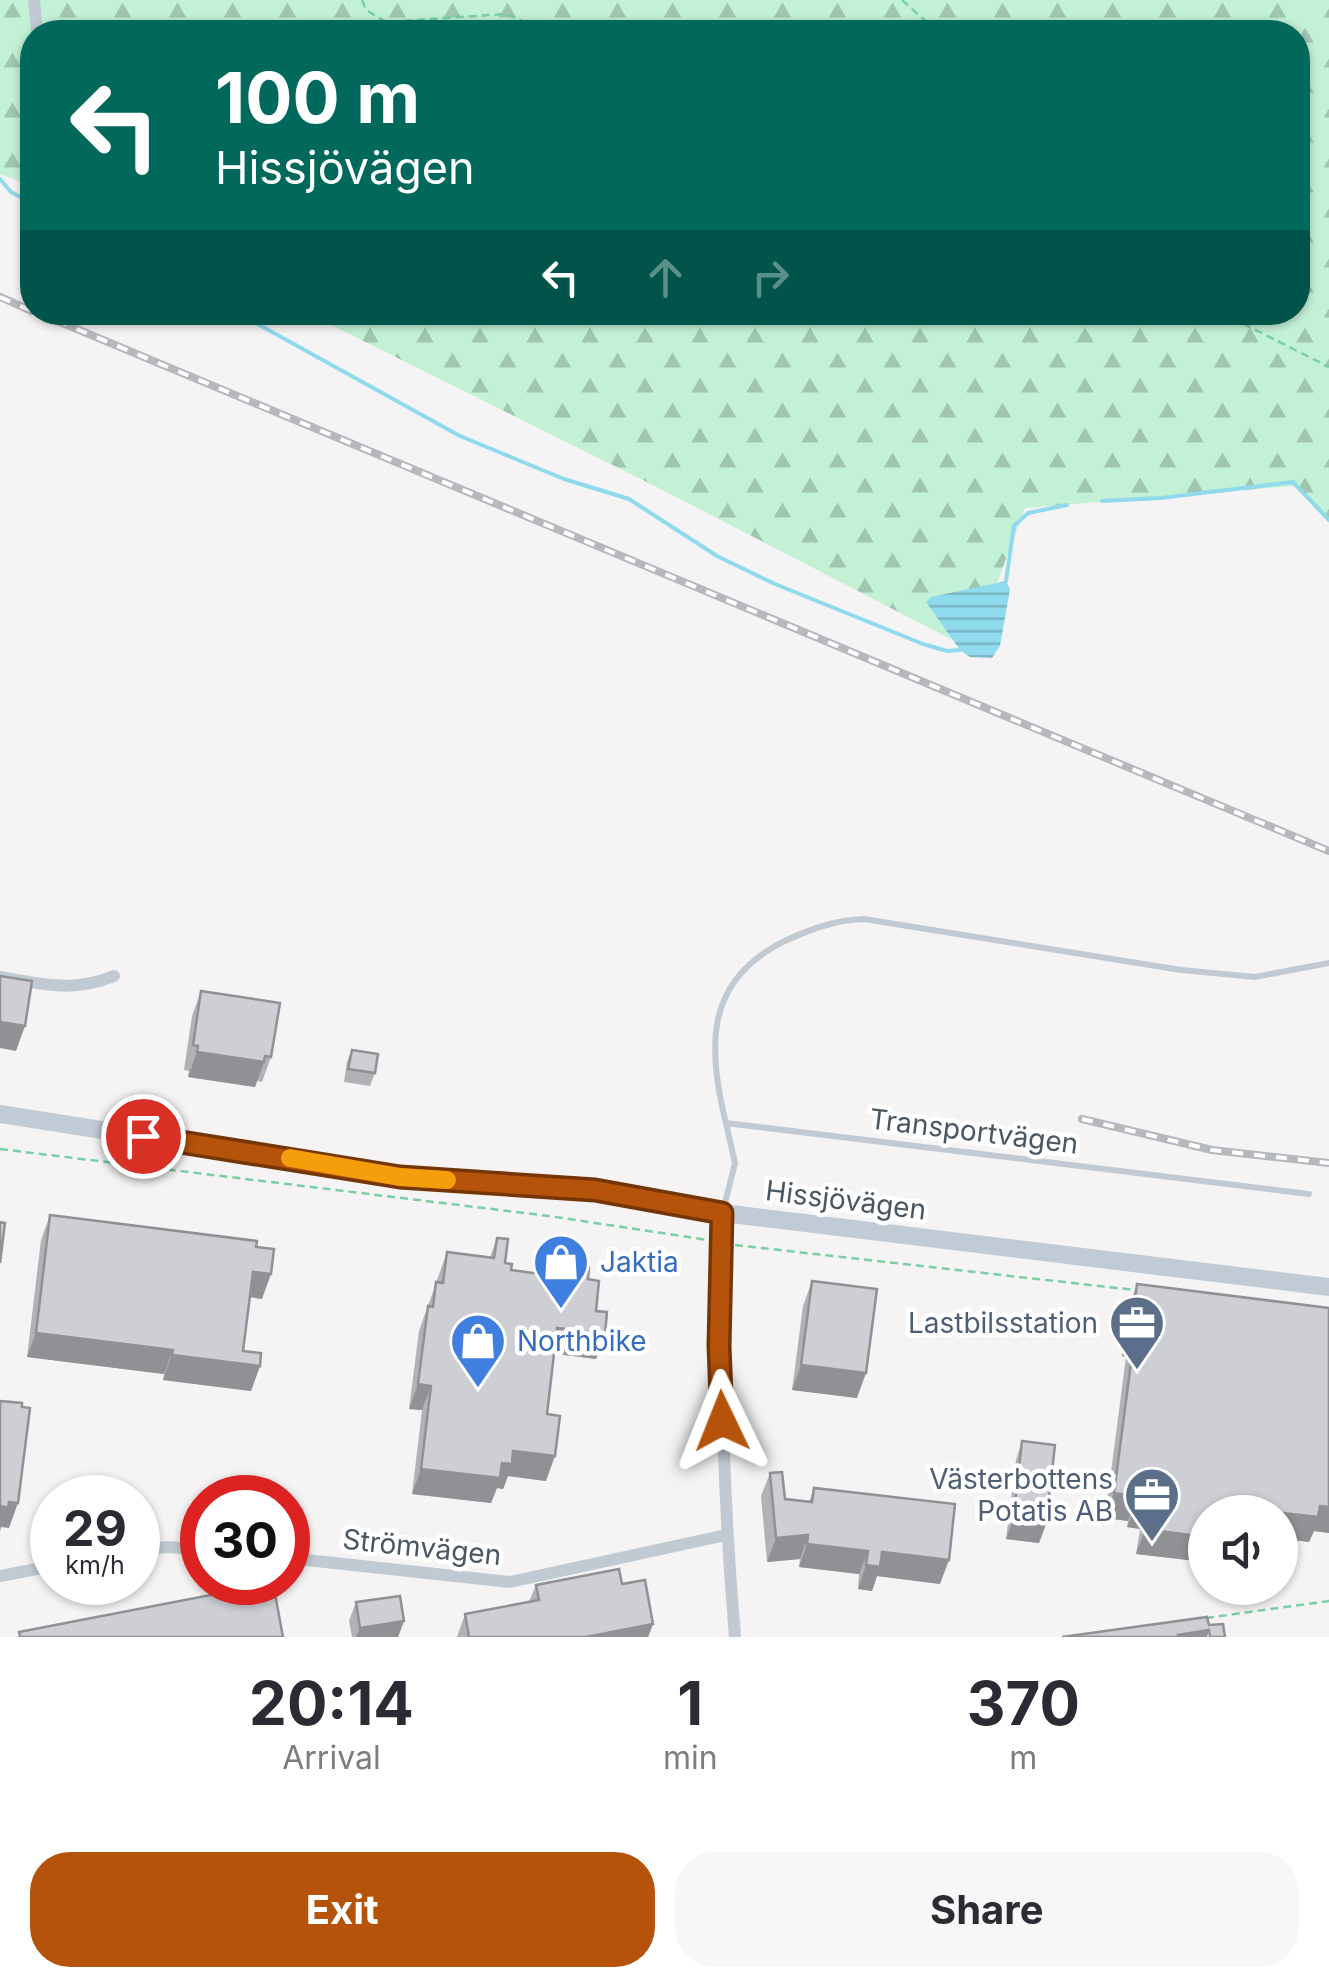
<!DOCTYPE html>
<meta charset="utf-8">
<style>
:root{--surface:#fff;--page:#f7f7f7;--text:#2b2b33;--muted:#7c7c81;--accent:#b45309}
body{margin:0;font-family:Inter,sans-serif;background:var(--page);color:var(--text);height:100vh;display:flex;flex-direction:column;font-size:38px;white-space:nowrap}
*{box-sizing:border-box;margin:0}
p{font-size:32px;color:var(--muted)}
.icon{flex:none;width:55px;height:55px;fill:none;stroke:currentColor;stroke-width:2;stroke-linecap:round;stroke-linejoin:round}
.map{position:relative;height:1637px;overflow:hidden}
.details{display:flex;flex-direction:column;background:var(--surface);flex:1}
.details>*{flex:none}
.hud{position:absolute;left:20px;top:20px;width:1290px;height:305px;border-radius:40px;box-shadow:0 2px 8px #0004;background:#00695c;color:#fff;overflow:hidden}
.controls{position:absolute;left:1188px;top:1495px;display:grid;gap:20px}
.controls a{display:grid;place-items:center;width:110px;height:110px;border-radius:50%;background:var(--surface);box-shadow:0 2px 8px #0004;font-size:50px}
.speed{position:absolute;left:30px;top:1475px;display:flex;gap:20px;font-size:50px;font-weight:700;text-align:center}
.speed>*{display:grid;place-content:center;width:130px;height:130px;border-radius:50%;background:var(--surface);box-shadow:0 2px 8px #0004;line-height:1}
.speed small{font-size:25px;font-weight:400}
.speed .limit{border:15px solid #d22;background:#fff;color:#111}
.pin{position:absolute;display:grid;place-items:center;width:85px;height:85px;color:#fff;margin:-42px;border:5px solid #fff;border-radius:50%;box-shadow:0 2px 10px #0007}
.me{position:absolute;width:110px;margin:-55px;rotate:358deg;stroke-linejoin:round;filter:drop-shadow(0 0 8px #0008)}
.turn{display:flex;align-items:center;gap:35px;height:210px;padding:0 30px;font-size:45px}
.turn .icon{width:130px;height:130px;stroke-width:2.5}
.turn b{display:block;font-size:70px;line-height:85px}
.lanes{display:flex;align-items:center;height:95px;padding:0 30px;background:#0003;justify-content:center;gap:50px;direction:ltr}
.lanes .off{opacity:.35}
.eta{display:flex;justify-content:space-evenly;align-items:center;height:170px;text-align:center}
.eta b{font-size:60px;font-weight:700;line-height:70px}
.primary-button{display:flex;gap:20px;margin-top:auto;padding:20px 30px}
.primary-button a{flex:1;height:115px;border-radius:40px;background:var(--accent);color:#fff;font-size:40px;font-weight:700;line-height:115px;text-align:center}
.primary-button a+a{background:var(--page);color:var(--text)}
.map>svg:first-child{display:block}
</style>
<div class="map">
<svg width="1329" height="1637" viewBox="0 0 1329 1637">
<defs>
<pattern id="forest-firs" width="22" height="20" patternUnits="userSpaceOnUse" patternTransform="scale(2.5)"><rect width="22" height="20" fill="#c3f1d5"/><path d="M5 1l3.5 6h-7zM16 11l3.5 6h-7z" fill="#a0c6b0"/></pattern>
<pattern id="water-rules" width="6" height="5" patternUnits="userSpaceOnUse" patternTransform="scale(2.5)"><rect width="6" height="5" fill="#90daee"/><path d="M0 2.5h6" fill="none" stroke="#78b4c4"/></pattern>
</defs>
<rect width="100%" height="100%" fill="#f5f3f3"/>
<path fill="url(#forest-firs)" d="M0 0H1329V523L1294 486 1025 508 972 650 653 485 307 313 1298 312V32H32V186L0 174Z"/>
<path fill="url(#water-rules)" d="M1006 581 1010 589 1000 646 992 658 970 657 960 650 926 602 931 597Z"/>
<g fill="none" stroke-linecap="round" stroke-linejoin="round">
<path stroke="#90daee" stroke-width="4" d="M0 179 11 192 32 203
M236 312 460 436 564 479 629 499 717 556 775 584 923 644 947 651 960 650
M1102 501 1161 498 1293 482 1329 520
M1006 581 1014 526 1028 513 1067 505"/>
<path stroke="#7ad0a6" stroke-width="2.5" stroke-dasharray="8 5" stroke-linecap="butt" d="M362 0 366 10 386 22 506 14 549 32
M902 0 938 32
M1220 312 1329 367
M0 1149 549 1216 708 1240
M735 1245 1135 1290
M1206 1618 1329 1601"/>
<path stroke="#c1cad2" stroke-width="6" d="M726 1123C706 1044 706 977 789 939 814 928 836 920 864 919L1181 970 1255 977 1329 963
M723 1211 735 1163 726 1123 1309 1194"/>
<path stroke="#c1cad2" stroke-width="12" d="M34 0 37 32
M0 977C43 984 72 993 114 976
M723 1213C719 1355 723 1495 735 1637
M138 1550 167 1547 202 1549
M288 1558 510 1582 726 1535
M0 1576 52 1566"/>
<path stroke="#c1cbd6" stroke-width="18" d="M0 1114 400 1177 595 1191 723 1213 1329 1287"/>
<g stroke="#b5b8bd" stroke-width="8">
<path id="rail" d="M0 297 32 311
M36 312 1329 851
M1082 1119 1212 1150 1329 1163"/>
</g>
<use href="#rail" stroke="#fff" stroke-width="4" stroke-dasharray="11" stroke-linecap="butt"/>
</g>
<path fill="#b0b2b7" d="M201 991 271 1057 262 1082 257 1081 255 1087 188 1077 189 1071 184 1070 192 1016Z
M352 1050 375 1073 370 1086 344 1082 347 1062Z
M50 1215 256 1247 262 1299 250 1297 243 1351 260 1366 251 1391 163 1380 164 1374 27 1357 41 1240Z
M497 1238 505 1263 511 1270 553 1275 557 1265 588 1279 596 1311 605 1334 596 1359 554 1353 547 1414 546 1481 508 1476 503 1489 497 1488 491 1503 412 1494 422 1410 409 1409 419 1331 447 1252 490 1257Z
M812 1281 857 1398 792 1390 803 1306Z
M1137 1284 1329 1308V1533L1314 1531 1309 1542 1280 1538V1512H1205V1562L1136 1554 1140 1529 1127 1527 1128 1521 1105 1518 1126 1357 1122 1356 1128 1308Z
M1022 1441 1046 1524 1039 1543 1006 1539 1016 1460Z
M770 1473 785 1499 809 1502 814 1488 940 1584 877 1576 872 1591 858 1589 859 1574 799 1567 800 1559 767 1562 761 1496Z
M622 1584 653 1624 648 1637H457L465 1614 529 1602 536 1585Z
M356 1602 404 1621 398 1637H352L349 1621Z"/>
<path fill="#909195" d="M0 1022 25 1026 16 1051 0 1048Z
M197 1052 264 1062 255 1087 188 1077Z
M253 1272 271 1274 262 1299 244 1296Z
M557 1328 605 1334 596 1359 548 1353Z
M1131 1332H1135L1126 1357 1122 1356Z
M36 1333 173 1350 164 1374 27 1357Z
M172 1355 260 1366 251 1391 163 1380Z
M801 1365 866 1373 857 1398 792 1390Z
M418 1384 431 1386 422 1410 409 1409Z
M513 1451 555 1456 546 1481 508 1476 503 1489 497 1488 491 1503 412 1494 421 1469 502 1463Z
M1114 1493 1137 1496 1128 1521 1105 1518Z
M9 1502 18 1503 9 1528 1 1527 0 1531V1506Z
M1136 1503 1149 1504 1140 1529 1127 1527Z
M1320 1506 1329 1507V1533L1314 1531 1309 1542 1280 1538V1513Z
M1013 1520 1046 1524 1039 1543 1006 1539Z
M1145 1529 1205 1537V1562L1136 1554Z
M808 1535 800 1559 767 1562 776 1538Z
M807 1544 868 1551 859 1574 799 1567Z
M882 1552 949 1560 940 1584 877 1576 872 1591 858 1589 866 1565Z
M404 1621 398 1637H356L360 1628Z
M653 1624 648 1637H586Z
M1209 1630 1207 1637H1178V1635Z"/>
<path fill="#cdcfd5" stroke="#909195" stroke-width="2.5" d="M0 976 32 981 25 1026 0 1022Z
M201 991 280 1003 271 1057 265 1056 264 1062 197 1052 198 1046 193 1045Z
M352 1050 378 1054 375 1073 348 1069Z
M50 1215 257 1241 256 1247 274 1249 271 1274 253 1272 243 1351 261 1353 260 1366 172 1355 173 1350 36 1333Z
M0 1222 5 1223 0 1263Z
M497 1238 508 1239 505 1263 512 1264 511 1270 555 1276 557 1265 589 1268 588 1279 599 1281 596 1311 607 1312 605 1334 557 1328 547 1414 560 1416 555 1456 513 1451 512 1464 502 1463 500 1478 421 1469 431 1386 418 1384 428 1306 433 1307 436 1282 443 1283 447 1252 494 1258Z
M812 1281 877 1289 866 1373 801 1365Z
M1137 1284 1329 1308V1507L1320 1506 1318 1517 1256 1510 1255 1512H1205V1537L1145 1529 1149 1504 1136 1503 1137 1496 1114 1493 1135 1332H1131Z
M0 1401 22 1403V1407L30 1408 18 1503 9 1502 8 1508 0 1506Z
M1022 1441 1055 1445 1046 1524 1013 1520Z
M782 1472 785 1499 812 1502 814 1488 955 1504 949 1560 882 1552 880 1567 866 1565 868 1551 807 1544 808 1535 776 1538 770 1473Z
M619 1569 622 1584 645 1580 653 1624 586 1637H469L465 1614 539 1600 536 1585Z
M273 1583 283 1637H20L19 1632Z
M400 1596 404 1621 360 1628 356 1602Z
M1207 1617 1209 1625 1223 1624 1225 1637H1210L1209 1630 1178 1635 1179 1637H1062Z"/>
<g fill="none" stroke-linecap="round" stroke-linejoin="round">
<g stroke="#753606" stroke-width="25">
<path id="route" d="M143 1136 400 1177 595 1190 722 1213 719 1346 722 1421"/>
</g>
<use href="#route" stroke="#b45309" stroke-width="18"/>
<path stroke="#f59e0b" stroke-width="18" d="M290 1158 400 1177 447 1180"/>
</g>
<defs>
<g id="shop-pin" transform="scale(2.875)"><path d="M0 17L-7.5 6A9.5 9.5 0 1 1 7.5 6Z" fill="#3f7fe0" stroke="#fff"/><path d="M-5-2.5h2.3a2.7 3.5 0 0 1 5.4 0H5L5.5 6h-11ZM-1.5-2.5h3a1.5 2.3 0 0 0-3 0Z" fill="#fff"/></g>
<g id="office-pin" transform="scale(2.875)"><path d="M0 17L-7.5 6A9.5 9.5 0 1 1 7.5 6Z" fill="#5c6f8a" stroke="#fff"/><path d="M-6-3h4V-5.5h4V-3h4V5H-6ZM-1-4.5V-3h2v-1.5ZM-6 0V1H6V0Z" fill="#fff"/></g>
</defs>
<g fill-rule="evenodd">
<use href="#shop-pin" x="561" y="1262"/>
<use href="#office-pin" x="1137" y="1323"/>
<use href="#shop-pin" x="478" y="1341"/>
<use href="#office-pin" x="1152" y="1495"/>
</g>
<g text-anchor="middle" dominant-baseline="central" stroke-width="9" stroke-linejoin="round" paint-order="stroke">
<g font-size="28" fill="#4a5661" stroke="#fff">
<text transform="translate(974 1131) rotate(7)">Transportvägen</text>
<text transform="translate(846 1200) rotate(7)">Hissjövägen</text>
<text transform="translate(422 1547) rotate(6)">Strömvägen</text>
</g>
<g font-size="28" fill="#366cbe" stroke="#fff" text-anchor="start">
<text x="600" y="1262">Jaktia</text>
<text x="517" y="1341">Northbike</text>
</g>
<g font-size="28" fill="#4e5e75" stroke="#fff" text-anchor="end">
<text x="1098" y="1323">Lastbilsstation</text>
<text x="1113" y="1479">Västerbottens<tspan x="1113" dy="32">Potatis AB</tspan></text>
</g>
</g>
</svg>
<div class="controls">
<a><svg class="icon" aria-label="sound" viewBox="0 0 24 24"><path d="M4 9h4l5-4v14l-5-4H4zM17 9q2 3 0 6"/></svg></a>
</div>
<div class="speed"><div>29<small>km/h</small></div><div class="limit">30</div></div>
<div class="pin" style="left:143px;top:1136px;background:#d93025"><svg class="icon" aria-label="arrive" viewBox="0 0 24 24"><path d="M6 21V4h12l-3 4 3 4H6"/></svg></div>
<svg class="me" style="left:722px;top:1421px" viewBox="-20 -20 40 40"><path d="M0-17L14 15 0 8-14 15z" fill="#b45309" stroke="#fff" stroke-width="4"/></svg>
<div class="hud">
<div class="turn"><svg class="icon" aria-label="left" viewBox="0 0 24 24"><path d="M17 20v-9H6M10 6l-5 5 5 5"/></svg><div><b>100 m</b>Hissjövägen</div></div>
<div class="lanes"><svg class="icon" aria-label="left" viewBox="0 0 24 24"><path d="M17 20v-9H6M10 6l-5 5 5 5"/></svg><svg class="icon off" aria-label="ahead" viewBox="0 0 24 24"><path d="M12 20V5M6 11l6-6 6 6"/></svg><svg class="icon off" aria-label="right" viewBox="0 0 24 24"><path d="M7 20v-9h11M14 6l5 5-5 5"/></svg></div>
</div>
</div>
<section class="details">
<div class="eta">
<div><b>20:14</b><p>Arrival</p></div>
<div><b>1</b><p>min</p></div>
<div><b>370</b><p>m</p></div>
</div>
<div class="primary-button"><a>Exit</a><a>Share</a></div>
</section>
